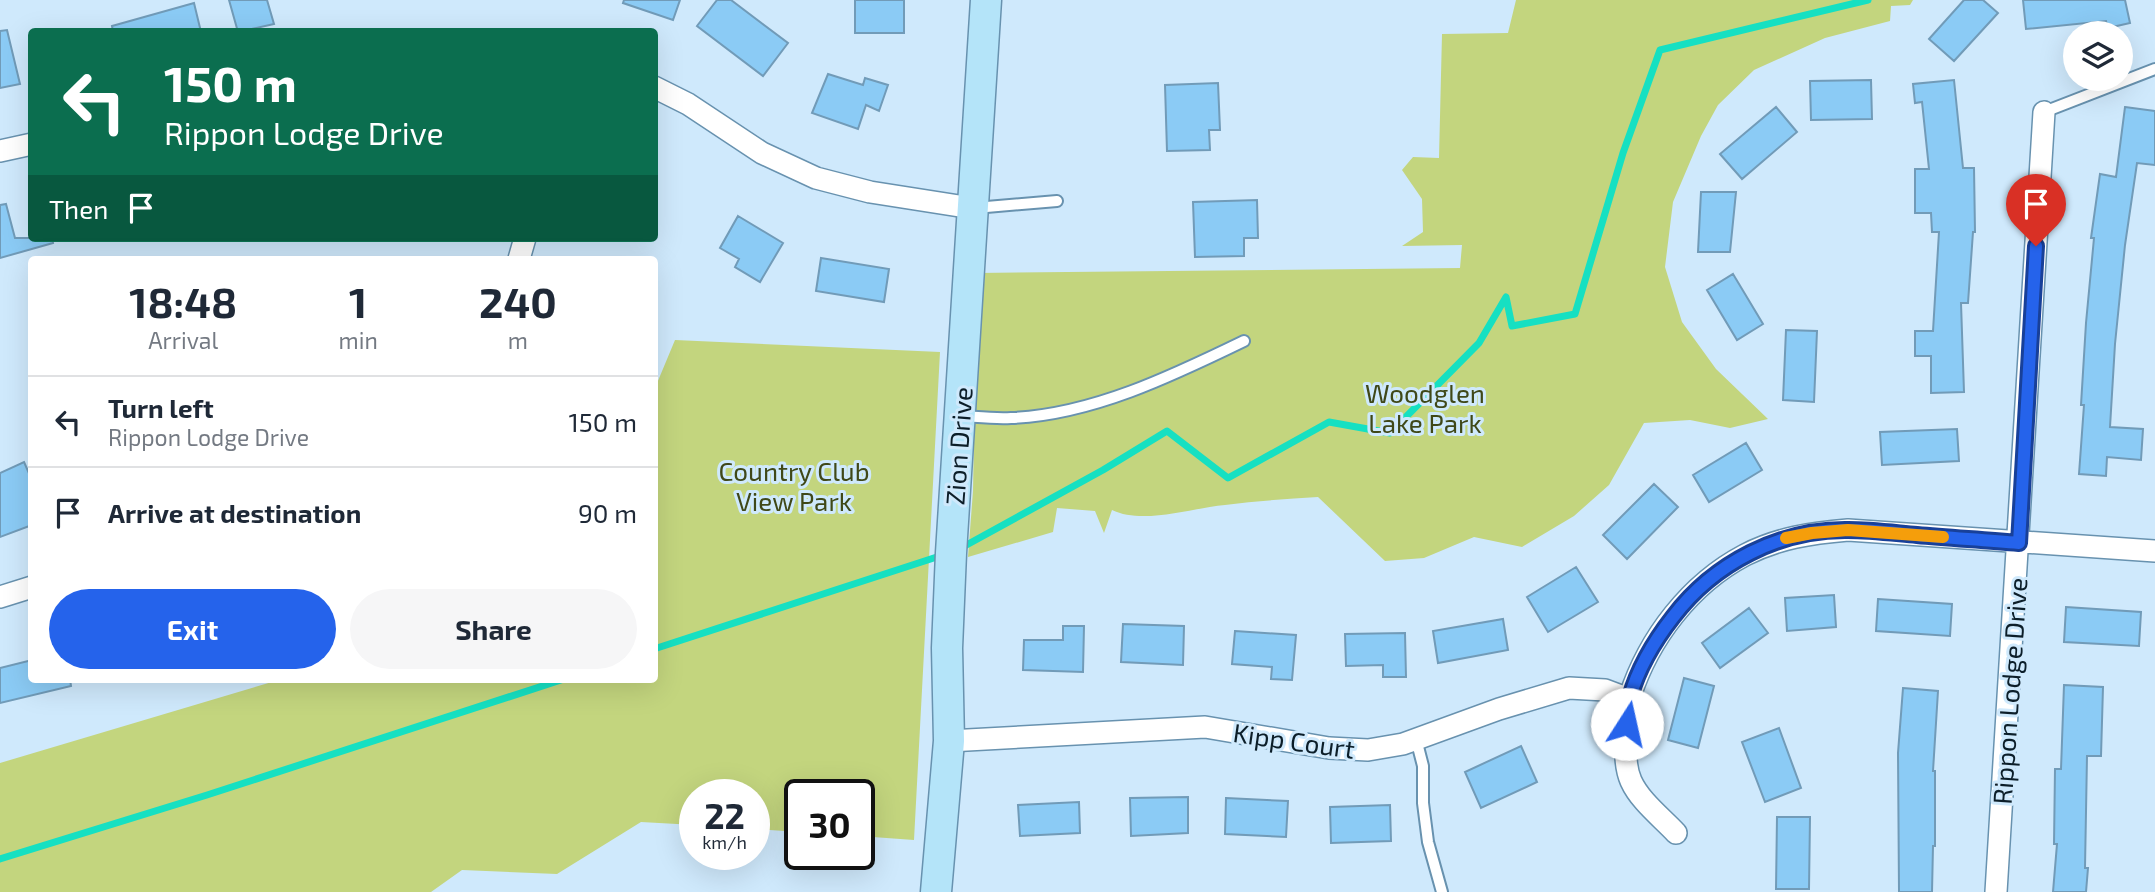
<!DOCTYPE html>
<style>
:root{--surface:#fff;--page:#f6f6f7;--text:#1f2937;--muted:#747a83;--line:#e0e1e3;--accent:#2563eb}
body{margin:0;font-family:"Exo 2",sans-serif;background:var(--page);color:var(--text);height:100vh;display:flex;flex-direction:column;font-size:26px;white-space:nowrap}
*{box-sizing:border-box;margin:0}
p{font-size:23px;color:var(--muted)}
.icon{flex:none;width:38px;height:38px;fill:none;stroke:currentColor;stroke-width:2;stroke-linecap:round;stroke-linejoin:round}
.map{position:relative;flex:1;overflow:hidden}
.side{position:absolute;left:28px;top:256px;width:630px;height:427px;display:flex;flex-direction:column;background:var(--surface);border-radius:7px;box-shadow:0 7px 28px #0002}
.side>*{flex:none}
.top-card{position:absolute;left:28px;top:28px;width:630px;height:214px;border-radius:7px;box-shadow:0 7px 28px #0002;background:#0b6e4f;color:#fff;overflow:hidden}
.tools{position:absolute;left:2063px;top:21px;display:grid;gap:14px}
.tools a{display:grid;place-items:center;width:70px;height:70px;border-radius:50%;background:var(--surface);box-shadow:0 7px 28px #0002;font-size:35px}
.speed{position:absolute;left:679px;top:779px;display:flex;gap:14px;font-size:35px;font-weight:700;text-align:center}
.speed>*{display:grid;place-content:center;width:91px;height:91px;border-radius:50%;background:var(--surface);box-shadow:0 7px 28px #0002;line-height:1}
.speed small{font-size:18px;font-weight:400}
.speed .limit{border:4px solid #111;border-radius:10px;background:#fff;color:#111}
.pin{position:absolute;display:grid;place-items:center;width:60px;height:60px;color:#fff;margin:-72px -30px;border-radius:50% 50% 50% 0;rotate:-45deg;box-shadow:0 0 7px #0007}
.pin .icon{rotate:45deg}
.me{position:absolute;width:77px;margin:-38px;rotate:10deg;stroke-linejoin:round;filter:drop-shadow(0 0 5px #0008)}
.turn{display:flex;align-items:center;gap:24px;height:147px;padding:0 21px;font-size:32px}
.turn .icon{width:91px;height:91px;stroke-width:2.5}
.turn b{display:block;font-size:49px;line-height:60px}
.then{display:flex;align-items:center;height:66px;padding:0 21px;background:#0003;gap:14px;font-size:26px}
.eta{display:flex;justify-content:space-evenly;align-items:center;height:119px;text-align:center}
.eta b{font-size:42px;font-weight:700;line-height:49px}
.cta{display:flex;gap:14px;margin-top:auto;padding:14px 21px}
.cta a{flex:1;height:80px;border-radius:42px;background:var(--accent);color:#fff;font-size:28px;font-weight:700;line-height:80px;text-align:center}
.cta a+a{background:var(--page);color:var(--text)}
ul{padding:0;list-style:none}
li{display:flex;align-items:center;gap:21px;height:91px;padding:0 21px;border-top:2px solid var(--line)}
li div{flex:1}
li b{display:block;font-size:26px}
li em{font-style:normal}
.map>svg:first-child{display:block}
</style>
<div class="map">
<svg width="2155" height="892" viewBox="0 0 2155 892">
<rect width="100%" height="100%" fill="#cfe9fc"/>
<path fill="#c3d57e" d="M1516 0H1913L1910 5 1891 6 1890 21 1825 38 1754 70 1718 105 1701 136 1673 202 1665 267 1682 322 1716 369 1768 419 1730 428 1690 420 1644 423 1609 485 1574 516 1522 547 1474 537 1424 558 1385 561 1318 497C1287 499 1256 501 1225 505 1192 508 1143 525 1112 510L1104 533 1095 511 1057 508 1053 532 968 557 973 491 977 273 1460 268 1462 245 1402 246 1423 232 1422 199 1402 170 1413 157 1439 158 1442 34 1508 33Z
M675 340 940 352 914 840 859 836V794H800V832L754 829V794H695V825L641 822 557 874 462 870 431 892H0V763L282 679H654L655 388Z"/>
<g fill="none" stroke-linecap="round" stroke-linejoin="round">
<path stroke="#16e0c2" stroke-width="7" d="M961 548 1103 470 1167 431 1228 478 1329 422 1390 433 1479 343 1506 297 1512 326 1575 314 1623 153 1660 50 1868 0
M654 649 943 555
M0 859 207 795 564 679"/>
</g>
<path fill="#8bcbf5" stroke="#719bb8" stroke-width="2" d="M229 0H267L274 24 238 32Z
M624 0H680L673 20 623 3Z
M717 0H731L788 43 763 76 697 26Z
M855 0H904V33H855Z
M1964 0H1983L1998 13 1954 61 1929 39Z
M2023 0H2125L2130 23 2108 28 2106 21 2026 29Z
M194 3 201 32H113L112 26Z
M7 30 20 84 0 88V31Z
M828 74 863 85 865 78 888 85 879 111 866 105 858 129 812 113Z
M1871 80 1872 119 1811 120 1810 81Z
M1954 80 1963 168H1974L1975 232H1973L1968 303H1961L1964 392 1931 393V356H1915V331H1933L1939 232H1932L1931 213H1915V169H1929L1922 102 1915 103 1913 84Z
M1218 83 1220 130H1209L1210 150 1167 151 1165 85Z
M1776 107 1797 132 1742 179 1720 154Z
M2125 107 2155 111V165L2137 163 2125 245 2115 344 2110 427 2143 429 2141 460 2107 457 2106 476 2079 474 2084 405H2081L2086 323 2094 238H2091L2100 174 2116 177Z
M1701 192H1736L1730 252H1698Z
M1257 200 1258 238H1244V256L1195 257 1193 202Z
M6 204 15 238H52L53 243 0 258V205Z
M738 216 783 243 760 282 735 267 739 259 720 248Z
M821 258 889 269 884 302 816 291Z
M1733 274 1763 324 1737 340 1707 290Z
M1786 330 1817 331 1814 402 1783 400Z
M1957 429 1959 461 1882 465 1880 432Z
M1746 443 1762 470 1709 502 1693 475Z
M24 462 32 480V525L0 537V473Z
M1654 484 1678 507 1627 559 1603 535Z
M1576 567 1598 602 1548 632 1527 597Z
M1834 595 1836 627 1787 631 1785 598Z
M1878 599 1952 604 1950 636 1876 631Z
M2066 607 2141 612 2139 646 2064 642Z
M1749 608 1768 633 1720 668 1702 643Z
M1503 619 1508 650 1438 663 1433 631Z
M1123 624 1184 626 1183 665 1121 662Z
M1063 626H1084L1083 672 1023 670 1024 640H1063Z
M1235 631 1296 635 1292 680 1271 679 1272 667 1232 664Z
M1405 633 1406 677H1383V665L1346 666 1345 634Z
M32 660V679H70L71 686 0 703V668Z
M1684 678 1714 686 1698 748 1668 740Z
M2064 685 2103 687 2101 756H2087L2085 868H2088L2086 892H2053L2057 844H2054L2055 769H2061Z
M1903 688 1938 691 1933 771H1935V846H1933L1932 892H1899L1898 753Z
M1779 728 1801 788 1765 802 1742 742Z
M1521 746 1537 782 1481 808 1465 772Z
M1188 797V833L1131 836 1130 798Z
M1226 798 1288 801 1286 837 1225 834Z
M1079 802 1080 833 1020 836 1018 805Z
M1390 805 1391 841 1331 843 1330 807Z
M1777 817H1810L1809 889H1776Z"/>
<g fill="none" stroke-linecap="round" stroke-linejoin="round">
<g stroke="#6892af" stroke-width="14">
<path id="lane" d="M2044 112 2155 69
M975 208 1057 201
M962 416C978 417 995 419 1011 418 1091 415 1172 376 1244 341
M1416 739 1423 766V803L1428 842 1442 892"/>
</g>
<g stroke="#6892af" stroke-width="24">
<path id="street" d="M654 87 688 104 762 153 816 178 870 192 972 208
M0 151 32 144
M519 259 525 238
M0 597 32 587
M949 741 1205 727 1329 748 1368 750 1403 744 1499 709 1569 688 1605 690 1629 699
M1676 833C1661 817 1640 801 1631 781 1624 765 1625 745 1627 728 1628 718 1627 706 1630 696 1649 638 1690 584 1745 555 1778 538 1811 533 1848 530L2155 551
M1996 892 2044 112"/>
</g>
<g stroke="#6892af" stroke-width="33">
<path id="secondary" d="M936 892 949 741 947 648 951 553 986 0"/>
</g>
<use href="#lane" stroke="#fff" stroke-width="10"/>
<use href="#street" stroke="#fff" stroke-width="21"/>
<use href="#secondary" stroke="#b4e4f9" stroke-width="30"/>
</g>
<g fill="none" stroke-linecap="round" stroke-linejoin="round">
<g stroke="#184099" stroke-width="18">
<path id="route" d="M1627 724C1628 715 1627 705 1630 697 1638 669 1655 640 1673 617 1714 563 1780 529 1848 530 1871 530 1894 533 1917 535 1951 538 1985 540 2019 543L2036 246"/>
</g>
<use href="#route" stroke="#2563eb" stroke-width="12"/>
<path stroke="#f59e0b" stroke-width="12" d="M1786 538 1812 533 1848 530 1943 537"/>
</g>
<g text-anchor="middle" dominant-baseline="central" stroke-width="6" stroke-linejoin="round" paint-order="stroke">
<g font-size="26" fill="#3f4818" stroke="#cfe9fc">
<text x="1425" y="392">Woodglen<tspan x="1425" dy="30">Lake Park</tspan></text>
<text x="794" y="470">Country Club<tspan x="794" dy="30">View Park</tspan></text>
</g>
<g font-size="26" fill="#0c1e29" stroke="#cfe9fc">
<text transform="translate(958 446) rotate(-86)">Zion Drive</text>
<text transform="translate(2009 691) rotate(-86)">Rippon Lodge Drive</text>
<text transform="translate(1294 740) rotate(8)">Kipp Court</text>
</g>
</g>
</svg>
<div class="tools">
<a><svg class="icon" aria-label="layers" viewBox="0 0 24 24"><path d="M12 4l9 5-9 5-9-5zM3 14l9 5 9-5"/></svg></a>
</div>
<div class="speed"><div>22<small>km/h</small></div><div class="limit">30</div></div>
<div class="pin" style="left:2036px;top:246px;background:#d93025"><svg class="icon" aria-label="arrive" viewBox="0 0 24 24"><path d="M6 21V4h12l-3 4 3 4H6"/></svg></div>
<svg class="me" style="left:1627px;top:724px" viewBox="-20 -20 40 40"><circle r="19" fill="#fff"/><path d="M0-13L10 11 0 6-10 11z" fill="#2563eb"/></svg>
<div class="top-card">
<div class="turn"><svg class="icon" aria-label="left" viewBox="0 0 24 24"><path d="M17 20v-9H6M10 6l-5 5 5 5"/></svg><div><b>150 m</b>Rippon Lodge Drive</div></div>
<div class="then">Then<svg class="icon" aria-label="arrive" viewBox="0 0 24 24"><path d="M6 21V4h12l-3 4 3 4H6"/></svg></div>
</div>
<section class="side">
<div class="eta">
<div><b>18:48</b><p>Arrival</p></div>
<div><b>1</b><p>min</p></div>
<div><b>240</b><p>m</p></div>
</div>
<ul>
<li><svg class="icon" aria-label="left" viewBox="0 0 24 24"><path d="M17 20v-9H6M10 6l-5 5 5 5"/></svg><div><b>Turn left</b><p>Rippon Lodge Drive</p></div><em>150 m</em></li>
<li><svg class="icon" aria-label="arrive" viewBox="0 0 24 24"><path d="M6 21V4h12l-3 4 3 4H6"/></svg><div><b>Arrive at destination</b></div><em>90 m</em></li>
</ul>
<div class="cta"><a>Exit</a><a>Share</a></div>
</section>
</div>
